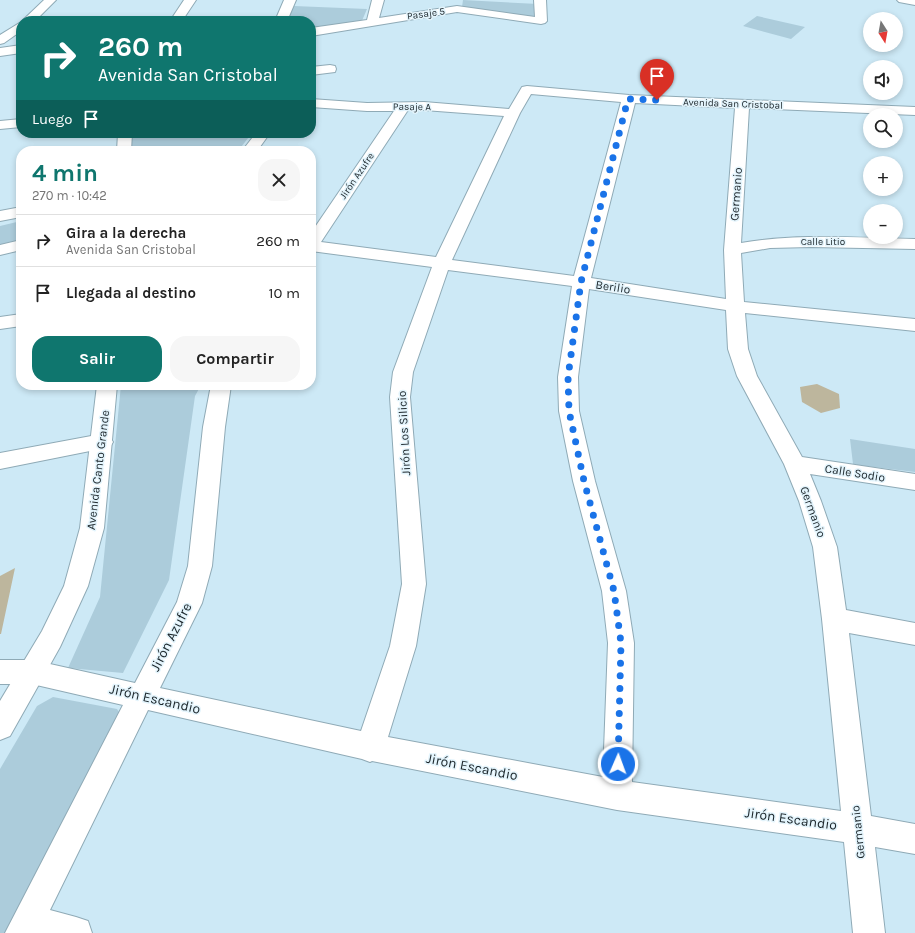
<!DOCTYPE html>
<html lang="es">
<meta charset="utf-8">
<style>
:root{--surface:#fff;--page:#f6f6f6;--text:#222;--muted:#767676;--line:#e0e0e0;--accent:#0f766e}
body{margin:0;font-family:Karla,sans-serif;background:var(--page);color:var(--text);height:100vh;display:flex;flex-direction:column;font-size:15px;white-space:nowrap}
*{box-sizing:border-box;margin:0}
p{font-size:13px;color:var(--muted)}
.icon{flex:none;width:22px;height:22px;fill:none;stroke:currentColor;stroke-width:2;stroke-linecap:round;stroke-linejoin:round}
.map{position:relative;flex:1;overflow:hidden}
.side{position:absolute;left:16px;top:146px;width:300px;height:244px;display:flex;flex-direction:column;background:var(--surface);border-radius:16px;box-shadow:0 2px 6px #0003}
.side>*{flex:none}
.guide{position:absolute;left:16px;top:16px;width:300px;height:122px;border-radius:16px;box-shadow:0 2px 6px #0003;background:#0f766e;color:#fff;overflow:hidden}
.needle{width:26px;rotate:169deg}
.tools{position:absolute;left:863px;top:12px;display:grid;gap:8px}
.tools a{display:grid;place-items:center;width:40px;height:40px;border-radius:50%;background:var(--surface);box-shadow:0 2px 6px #0003;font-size:20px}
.pin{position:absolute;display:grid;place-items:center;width:34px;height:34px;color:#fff;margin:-41px -17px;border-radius:50% 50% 50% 0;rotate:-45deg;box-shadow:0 0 4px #0007}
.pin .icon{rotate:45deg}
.me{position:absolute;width:44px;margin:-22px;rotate:2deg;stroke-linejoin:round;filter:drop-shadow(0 0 3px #0008)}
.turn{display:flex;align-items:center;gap:14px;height:84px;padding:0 16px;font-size:18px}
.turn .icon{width:52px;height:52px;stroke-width:2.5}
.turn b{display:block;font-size:28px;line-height:34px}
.then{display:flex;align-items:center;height:38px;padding:0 16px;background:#0003;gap:8px;font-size:15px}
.round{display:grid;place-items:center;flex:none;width:42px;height:42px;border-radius:16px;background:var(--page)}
.headline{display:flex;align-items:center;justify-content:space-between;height:68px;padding:0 16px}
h1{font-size:24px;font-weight:700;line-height:30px;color:var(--accent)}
.primary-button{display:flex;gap:8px;margin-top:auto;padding:8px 16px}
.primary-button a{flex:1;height:46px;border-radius:16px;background:var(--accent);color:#fff;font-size:16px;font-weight:700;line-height:46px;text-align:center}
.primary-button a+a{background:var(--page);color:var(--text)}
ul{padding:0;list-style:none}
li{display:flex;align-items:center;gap:12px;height:52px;padding:0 16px;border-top:1px solid var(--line)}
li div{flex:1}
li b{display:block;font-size:15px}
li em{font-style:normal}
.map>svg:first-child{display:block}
</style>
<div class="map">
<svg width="915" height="933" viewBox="0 0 915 933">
<rect width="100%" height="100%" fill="#cde9f6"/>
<path fill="#acccdb" d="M463 0 538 4V15L533 18 462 7Z
M294 6 367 9 361 23 311 31V21H286Z
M757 16 805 27 791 39 743 26Z
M132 133H252L238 151H132Z
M21 221V240L0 245V226Z
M121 385H201L195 396 169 580 123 673 68 668 100 597Z
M850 439 915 449V472L857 465 853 464Z
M53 697 117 709 125 721 17 933H0V769L37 706Z"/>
<path fill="#bdb69d" d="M817 384 839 394 840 408 821 413 802 402 800 387Z
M15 568 1 634H0V576Z"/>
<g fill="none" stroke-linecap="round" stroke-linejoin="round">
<g stroke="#8faab6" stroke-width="2">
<path id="street" d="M44 0H56L35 21H22Z
M284 0H296L287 21H275Z
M372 0H384L379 18 457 6 535 17 534 0H546L547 21 545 23 541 24 457 12 311 36V28L367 20Z
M897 0H915V5L899 2Z
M21 22V31L4 43 0 44V35Z
M21 45V53L0 56V48Z
M330 65 335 66 336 69 335 72 311 75V67Z
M527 86 629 95 915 107V115L749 108 741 243C798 233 857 238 915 239V249L811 247 770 248 741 253 744 302 915 319V331L745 313 748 349 757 376 802 457 915 474V490L810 474 821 501 837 547 846 610 915 623V645L849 633 871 816 915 824V854L875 847 885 933H853L844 842 617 810 372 761 370 762 362 759 148 710 50 910 76 917 88 921 92 933H5L123 705 32 684H0V660H32L135 683 177 602 188 566 203 427 211 385H231L225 427 212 566 202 603 160 688 361 731 390 646 402 584 390 397 393 372 432 267 311 251V233L394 111H367L311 107V99L367 103 424 102 509 109 522 87ZM531 94 621 102 574 276 452 260 520 113ZM635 103 735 108 724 250 726 299 591 278ZM408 110H424L504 116 436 257 321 242ZM448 270 572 286 558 377 559 411 573 481 602 591 608 643 603 777 388 737 416 646 426 584 410 397 413 372ZM589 289 726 310 728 349 737 376 784 464 799 501 813 547 822 619 841 811 632 782 634 643 626 591 595 481 579 411 578 377Z
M21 119V127L0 129V121Z
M256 133H270L257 151H242Z
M21 314V326L0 329V317Z
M102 434 110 437 113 442 110 447 0 469V453Z"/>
</g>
<g stroke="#8faab6" stroke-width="2">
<path id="secondary" d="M184 0H196L182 21H170Z
M118 133H132L131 151H117Z
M21 207V217L0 221V211Z
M21 240V250L0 255V245Z
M97 385H117L104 528 88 586 60 647 10 736 0 740V701L42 631 64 586 80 528Z"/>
</g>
<use href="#street" fill="#fff" fill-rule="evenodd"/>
<use href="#secondary" fill="#fff" fill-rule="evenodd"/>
</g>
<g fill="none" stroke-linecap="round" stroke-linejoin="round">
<path stroke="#1a73e8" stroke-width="7" stroke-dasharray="0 12.6" d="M618 764 621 643 614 591 584 481 569 411 568 377 581 282 628 99 657 100"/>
</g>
<g text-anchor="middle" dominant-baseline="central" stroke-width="3" stroke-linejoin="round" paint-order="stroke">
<g font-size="10" fill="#1b252a" stroke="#e3f4fc">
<text transform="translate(426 14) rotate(-8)">Pasaje 5</text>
<text transform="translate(733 104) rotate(2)">Avenida San Cristobal</text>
<text transform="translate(412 107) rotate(1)">Pasaje A</text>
<text transform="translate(357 176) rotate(-56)">Jirón Azufre</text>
<text x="823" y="242">Calle Litio</text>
</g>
<g font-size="12" fill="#1b252a" stroke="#e3f4fc">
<text transform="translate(736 194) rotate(-86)">Germanio</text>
<text transform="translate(613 287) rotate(9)">Berilio</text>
<text transform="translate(404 433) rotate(-93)">Jirón Los Silicio</text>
<text transform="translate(98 470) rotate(-83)">Avenida Canto Grande</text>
<text transform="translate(855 473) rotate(9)">Calle Sodio</text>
<text transform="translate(813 512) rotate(70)">Germanio</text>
<text transform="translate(858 832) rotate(-96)">Germanio</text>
</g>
<g font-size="14" fill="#1b252a" stroke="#e3f4fc">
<text transform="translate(171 637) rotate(-63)">Jirón Azufre</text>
<text transform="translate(155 699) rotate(13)">Jirón Escandio</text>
<text transform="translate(472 767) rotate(11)">Jirón Escandio</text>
<text transform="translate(791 819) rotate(8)">Jirón Escandio</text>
</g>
</g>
</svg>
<div class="tools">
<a><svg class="needle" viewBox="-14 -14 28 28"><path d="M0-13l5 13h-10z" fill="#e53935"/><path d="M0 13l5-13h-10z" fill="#767676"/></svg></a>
<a><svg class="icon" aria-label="sound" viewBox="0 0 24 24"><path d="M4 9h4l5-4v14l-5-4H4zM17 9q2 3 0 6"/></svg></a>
<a><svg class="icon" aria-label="search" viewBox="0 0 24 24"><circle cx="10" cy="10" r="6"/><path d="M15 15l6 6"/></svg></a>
<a>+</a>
<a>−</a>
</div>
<div class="pin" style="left:657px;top:100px;background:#d93025"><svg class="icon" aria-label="arrive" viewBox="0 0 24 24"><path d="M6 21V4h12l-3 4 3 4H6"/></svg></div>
<svg class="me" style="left:618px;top:764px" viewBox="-20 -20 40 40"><circle r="17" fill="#1a73e8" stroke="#fff" stroke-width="3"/><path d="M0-11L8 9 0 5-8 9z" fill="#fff"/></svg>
<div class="guide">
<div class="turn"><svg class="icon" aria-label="right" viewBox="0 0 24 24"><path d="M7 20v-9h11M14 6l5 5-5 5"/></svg><div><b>260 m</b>Avenida San Cristobal</div></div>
<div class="then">Luego<svg class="icon" aria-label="arrive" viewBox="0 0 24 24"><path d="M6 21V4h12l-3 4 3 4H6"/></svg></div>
</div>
<section class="side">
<div class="headline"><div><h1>4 min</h1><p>270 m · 10:42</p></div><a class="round"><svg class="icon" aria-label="close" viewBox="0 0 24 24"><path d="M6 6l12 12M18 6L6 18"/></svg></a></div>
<ul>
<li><svg class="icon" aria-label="right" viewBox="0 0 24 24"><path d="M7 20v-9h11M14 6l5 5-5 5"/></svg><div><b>Gira a la derecha</b><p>Avenida San Cristobal</p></div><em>260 m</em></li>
<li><svg class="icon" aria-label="arrive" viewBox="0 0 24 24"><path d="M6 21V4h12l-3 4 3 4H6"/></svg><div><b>Llegada al destino</b></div><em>10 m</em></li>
</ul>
<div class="primary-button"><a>Salir</a><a>Compartir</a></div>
</section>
</div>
